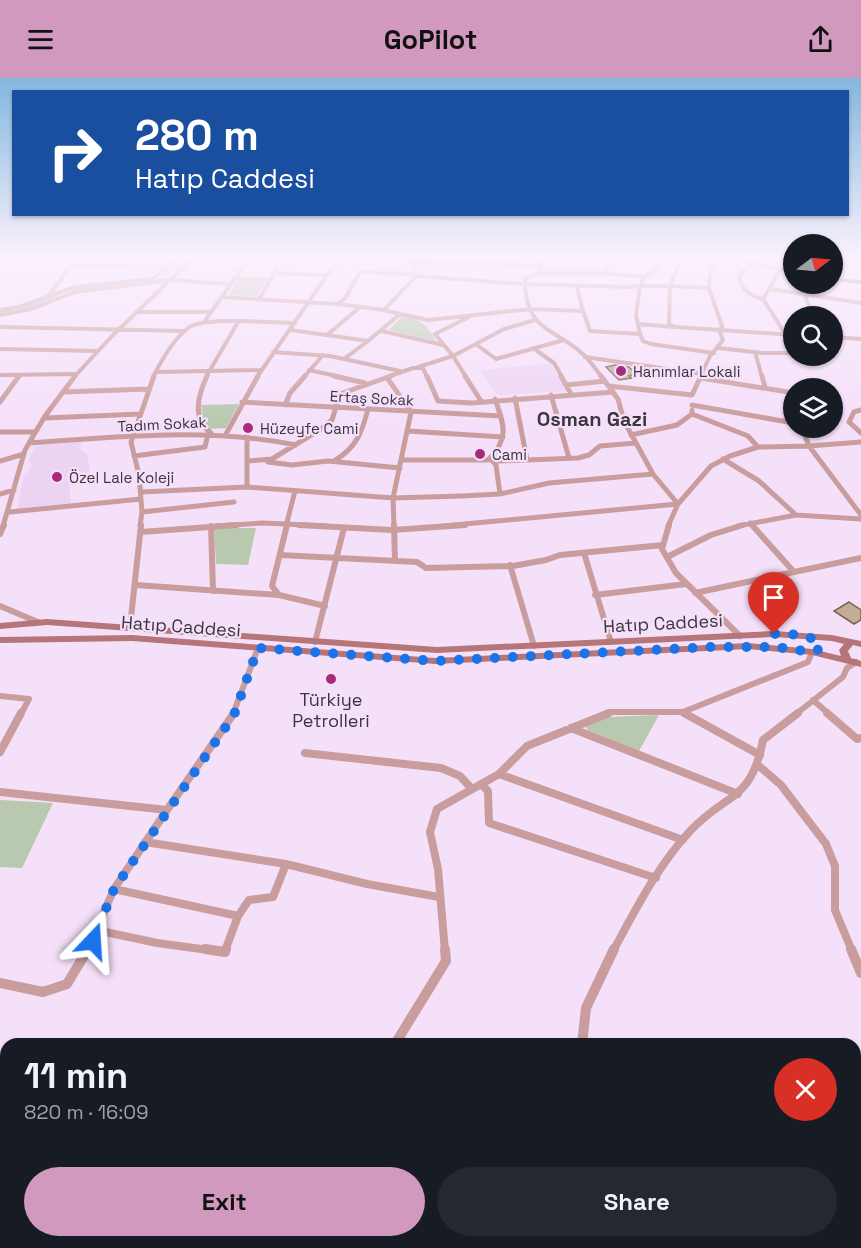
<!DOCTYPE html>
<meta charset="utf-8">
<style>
:root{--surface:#171b24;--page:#242831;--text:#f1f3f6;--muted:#9ea1a6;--accent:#d199be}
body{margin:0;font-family:"Space Grotesk",sans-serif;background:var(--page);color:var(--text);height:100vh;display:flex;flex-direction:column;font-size:22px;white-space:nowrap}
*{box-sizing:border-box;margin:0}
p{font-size:20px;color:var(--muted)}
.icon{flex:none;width:33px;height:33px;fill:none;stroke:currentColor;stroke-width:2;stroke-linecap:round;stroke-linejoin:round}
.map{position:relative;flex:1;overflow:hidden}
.panel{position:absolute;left:0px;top:960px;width:861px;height:210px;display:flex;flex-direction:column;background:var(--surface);border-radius:18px 18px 0 0;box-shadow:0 2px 4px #0004}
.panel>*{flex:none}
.banner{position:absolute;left:12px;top:12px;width:837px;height:126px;border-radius:0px;box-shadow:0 2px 4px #0004;background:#1a4fa0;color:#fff;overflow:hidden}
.needle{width:39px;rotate:74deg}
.fabs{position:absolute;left:783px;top:156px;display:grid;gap:12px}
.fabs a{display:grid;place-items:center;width:60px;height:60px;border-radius:50%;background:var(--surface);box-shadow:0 2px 4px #0004;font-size:30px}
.pin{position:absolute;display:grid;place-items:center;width:51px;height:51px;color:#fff;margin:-62px -26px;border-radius:50% 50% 50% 0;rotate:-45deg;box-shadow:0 0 6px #0007}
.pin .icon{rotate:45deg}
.me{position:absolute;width:66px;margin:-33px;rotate:20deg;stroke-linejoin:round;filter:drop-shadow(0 0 4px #0008)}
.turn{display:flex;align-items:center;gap:21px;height:126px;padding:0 24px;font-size:27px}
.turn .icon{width:78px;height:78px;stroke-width:2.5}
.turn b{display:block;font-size:42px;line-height:51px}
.round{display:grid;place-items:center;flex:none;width:63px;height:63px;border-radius:32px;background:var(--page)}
.overview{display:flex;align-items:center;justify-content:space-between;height:102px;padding:0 24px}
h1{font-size:36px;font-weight:600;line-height:45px}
.primary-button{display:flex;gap:12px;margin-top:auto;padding:12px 24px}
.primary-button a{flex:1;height:69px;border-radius:36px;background:var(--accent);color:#111;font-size:24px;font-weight:600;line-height:69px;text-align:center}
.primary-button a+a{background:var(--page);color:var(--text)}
header{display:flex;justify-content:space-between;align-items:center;height:78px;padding:0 24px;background:var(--accent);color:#111;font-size:27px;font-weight:600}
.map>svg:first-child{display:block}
</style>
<header><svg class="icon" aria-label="menu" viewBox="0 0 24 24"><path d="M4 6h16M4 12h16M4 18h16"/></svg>GoPilot<svg class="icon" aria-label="share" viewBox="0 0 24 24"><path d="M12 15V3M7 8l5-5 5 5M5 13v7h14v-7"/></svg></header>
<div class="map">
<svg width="861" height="1170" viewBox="0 0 861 1170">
<rect width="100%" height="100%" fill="#f5e0fa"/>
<path fill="#ecd3f3" d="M547 286 551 287 567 313 497 317 480 292Z
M81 364 80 372 87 376 91 401 69 403 71 425 17 431 24 396 28 394 32 386 28 383 35 368Z"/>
<path fill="#b8c9b0" d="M240 201 266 203 257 218 229 217 237 203Z
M401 239C420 240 427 246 436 263L389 252Z
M239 326 226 350 208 351 204 346 201 327Z
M218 450H256L248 487 216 486 214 451Z
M659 637 639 673 588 652 585 648 609 639Z
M0 722 53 725 22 790 0 789Z"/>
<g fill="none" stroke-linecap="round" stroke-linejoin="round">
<path stroke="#8bbcd0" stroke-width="1.5" d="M159 202 188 180
M70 212 106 208
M23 231 54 219
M0 234 11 233"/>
</g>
<path fill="#c4ac97" stroke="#796350" stroke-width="1.5" d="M615 287 629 289 636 296 629 298 632 300 619 302 606 289Z
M849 524 861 532V542L854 546 834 533Z"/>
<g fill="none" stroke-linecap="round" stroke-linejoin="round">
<path stroke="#c99c9d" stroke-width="4" d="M385 180 414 184 416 198 524 206 628 209 640 208 644 199 606 195
M541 180 540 195 525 201C525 254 554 249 584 277 591 284 596 292 602 299
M718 180 710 197 709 210 670 208 669 246 676 249 794 257
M783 180 794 186
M852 180 861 184
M0 183 3 180
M414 184 540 187
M750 187 739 198C741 212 750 218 763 221
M71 188 169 189
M779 193 769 211 804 216
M273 195 327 197
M540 195H606V180
M415 196 360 194 346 219 338 226 384 232 416 198
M644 199 655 193 661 180
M233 200 269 202
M641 208H670L681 180
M709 210 723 251
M50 216 77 180
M221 219 338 226
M259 221 283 180
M0 232 19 229 75 209 152 201 180 180
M583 233 590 253 640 256 636 237 640 208
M136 234H211
M400 236 428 242 531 231 583 233 577 209
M0 237 31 231 75 214 170 202 193 180
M814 238 804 216 861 225
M469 239 435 256 453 278 504 251 535 242
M205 243 249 180
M638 246 674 249
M0 249 185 253
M290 252 327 257 360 229
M382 253 443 267
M640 256 643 263 651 266 714 275
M327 257 368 263 400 236 384 232
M832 259 861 261
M477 267 496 281 564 262
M533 270 554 285 562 299
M719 270 762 275H793L786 257 763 221 769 211
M0 271 97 273
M273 274 330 278 400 293
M755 274 762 299
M585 279 703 296
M344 281 368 263
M418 289 453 278 466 299
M309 292 341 299
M156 294 261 292
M0 297 76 296
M18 299 20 297
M74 299 113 257 170 202 230 206
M153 299C161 283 174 261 188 250 204 238 273 245 295 245
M206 299 238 244
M257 299 327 197 342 180
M304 299 323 277
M387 299 413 290H423L427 299
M700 299 710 278 723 262 719 251"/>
<path stroke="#c99c9d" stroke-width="5" d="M207 298C198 317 191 341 211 355
M334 298 365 305
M427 298 438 323 472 325 613 314
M465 298 481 323
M561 298 571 316
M601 298 618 321 624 343 653 396 678 426 668 448
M762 298 765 309
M701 300 794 315
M388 301 411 334 393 420 394 448
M566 307 605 303
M609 308 692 317 701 298
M63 314 148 311
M551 317 569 380
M515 320 527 382
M0 324 19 298
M242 324 501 338
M285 327 290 315 305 298
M692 327 794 345
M861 332 854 334 849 344 861 355
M45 340 140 336
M408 353 503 359
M0 354H35
M226 356 258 298
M631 357 677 347 692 336V332
M247 358V409
M861 364 809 368 861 437
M29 365C119 359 207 349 296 367
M758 369 809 368 802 350
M134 378 205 369 208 356
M490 380 499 383 578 380 589 377 600 368 636 365
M490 380 496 387 500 416
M723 381 759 403 796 437 738 448
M402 382H488C510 360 504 347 495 321
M0 383 24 376
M248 383 272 381 321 351 332 342 340 316 391 298
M334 383C356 370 362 355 368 331
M268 384 292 387 328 383 400 390
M141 414 247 409 393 420 461 418 500 416 549 405 653 396
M0 416 14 412
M10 434 141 421
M142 434 234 424
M796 437 861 441
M750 445 753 448
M3 448 25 372 45 338 75 298
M140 448 142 434 139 397 131 364 154 298
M216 448 263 445 327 448
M286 448 295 413
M443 448 678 426 711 388 730 378 758 369 748 358 692 336"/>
<path stroke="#c99c9d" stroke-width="6" d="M287 447 272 508 279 517 325 528
M299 447 392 452 465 447
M394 447 395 483
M669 447 662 471 676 495 740 558
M752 447 794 494 861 480
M211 448 213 513
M141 454 237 447
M0 456 4 447
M584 475 611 564
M280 477 417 484 426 490 513 488 546 482 560 477 663 467
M667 479 711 457 743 447
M510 487 534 568
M136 507 279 517
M695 515 794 494
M595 517 686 506
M0 528 38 544
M130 549 141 447
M315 564 344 450
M0 618 29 621 21 636
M813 622 829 636
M683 634 808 584 812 574
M233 636 258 570
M605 636 611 634H683L687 636
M796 636 843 599 847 590 856 584"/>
<path stroke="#c99c9d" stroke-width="8" d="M684 635 760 677
M827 635 857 661 861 660
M571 650 738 716
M0 674 21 635
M305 675 441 690 460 698 472 711
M758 687 781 707 826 766 835 788V832L852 873
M499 696 683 762
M482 707 488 713 489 745 656 800
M0 714 167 732 114 811 87 873
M167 732 234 635
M145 764 286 786 367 806 439 819
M114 811 238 838 225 873
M238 838 249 822 273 819 286 786
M96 852 157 865 216 873
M445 873 438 791 430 754 437 731 499 696 527 668 609 635
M613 873C636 831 658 787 691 752 727 714 751 724 763 662L798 635"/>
<path stroke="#c99c9d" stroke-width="10" d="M205 871 225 874 226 871
M851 871 861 895
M0 905 43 914 67 906 88 871
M395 966 446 883 445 871
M582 966 586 930 614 871
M855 1008 861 1009
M764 1164V1170
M115 1170 119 1164
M520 1170 522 1164"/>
<path fill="#b67679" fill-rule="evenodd" d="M725 180H734L794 193V196Z
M832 200 861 202V206L832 203Z
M47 541 437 569 774 553 832 557 861 563V569L853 567 848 573 851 580 861 583V589L812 577 748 571 435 586 132 563 0 565V559L132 557 435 580 748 565 812 571 841 578 839 572 844 566 832 563 774 559 437 575 47 547 0 551V545Z"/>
</g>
<linearGradient id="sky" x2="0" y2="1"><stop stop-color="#83b7de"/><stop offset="0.52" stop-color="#faf1fd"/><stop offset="1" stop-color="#faf1fd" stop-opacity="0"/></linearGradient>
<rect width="861" height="344" fill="url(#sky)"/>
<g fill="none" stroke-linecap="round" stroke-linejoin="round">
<path stroke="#1a73e8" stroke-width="10" stroke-dasharray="0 18" d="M93 863 114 811 234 637 258 570 435 583 711 569H776L812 574 820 571V567C809 554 790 557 774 556"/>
</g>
<g fill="#a92a7a" stroke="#f5e0fa" stroke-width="2">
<circle cx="621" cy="293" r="6"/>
<circle cx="248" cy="350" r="6"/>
<circle cx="480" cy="376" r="6"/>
<circle cx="57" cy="399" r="6"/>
<circle cx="331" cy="601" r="6"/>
</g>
<g text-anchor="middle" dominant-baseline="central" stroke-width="4.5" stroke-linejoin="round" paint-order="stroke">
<g font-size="15" fill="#3c353f" stroke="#f5e0fa" text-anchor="start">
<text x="633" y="293">Hanımlar Lokali</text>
<text x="260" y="350">Hüzeyfe Cami</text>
<text x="492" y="376">Cami</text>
<text x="69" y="399">Özel Lale Koleji</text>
</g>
<g font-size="15" fill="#3c353f" stroke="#f5e0fa">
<text transform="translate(372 320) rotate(3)">Ertaş Sokak</text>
<text transform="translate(162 346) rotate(-3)">Tadım Sokak</text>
</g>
<g font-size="18" fill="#3c353f" stroke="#f5e0fa">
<text transform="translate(663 545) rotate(-3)">Hatıp Caddesi</text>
<text transform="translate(181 548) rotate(4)">Hatıp Caddesi</text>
</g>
<g font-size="18" fill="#3c353f" stroke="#f5e0fa">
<text x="331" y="621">Türkiye<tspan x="331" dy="21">Petrolleri</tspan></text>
</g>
<g font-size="20" font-weight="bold" fill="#3c353f" stroke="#f5e0fa">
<text x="592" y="341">Osman Gazi</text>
</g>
</g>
</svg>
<div class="fabs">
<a><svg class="needle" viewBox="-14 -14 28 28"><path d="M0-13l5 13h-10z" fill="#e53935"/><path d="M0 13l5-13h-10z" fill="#9ea1a6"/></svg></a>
<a><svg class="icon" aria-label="search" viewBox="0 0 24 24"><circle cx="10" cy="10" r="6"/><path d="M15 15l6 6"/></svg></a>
<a><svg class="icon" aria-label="layers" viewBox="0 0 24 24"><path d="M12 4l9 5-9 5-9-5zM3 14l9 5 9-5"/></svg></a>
</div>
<div class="pin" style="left:774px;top:556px;background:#d93025"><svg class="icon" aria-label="arrive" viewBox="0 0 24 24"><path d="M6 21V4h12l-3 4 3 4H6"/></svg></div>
<svg class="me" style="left:93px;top:863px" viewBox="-20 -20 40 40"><path d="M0-17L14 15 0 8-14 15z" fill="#1a73e8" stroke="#fff" stroke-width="4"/></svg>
<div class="banner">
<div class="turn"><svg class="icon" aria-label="right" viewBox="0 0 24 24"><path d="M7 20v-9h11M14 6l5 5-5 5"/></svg><div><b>280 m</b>Hatıp Caddesi</div></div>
</div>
<section class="panel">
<div class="overview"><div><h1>11 min</h1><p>820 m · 16:09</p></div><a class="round" style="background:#d93025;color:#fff"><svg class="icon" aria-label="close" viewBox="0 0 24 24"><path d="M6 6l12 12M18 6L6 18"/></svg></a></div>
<div class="primary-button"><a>Exit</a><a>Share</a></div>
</section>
</div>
